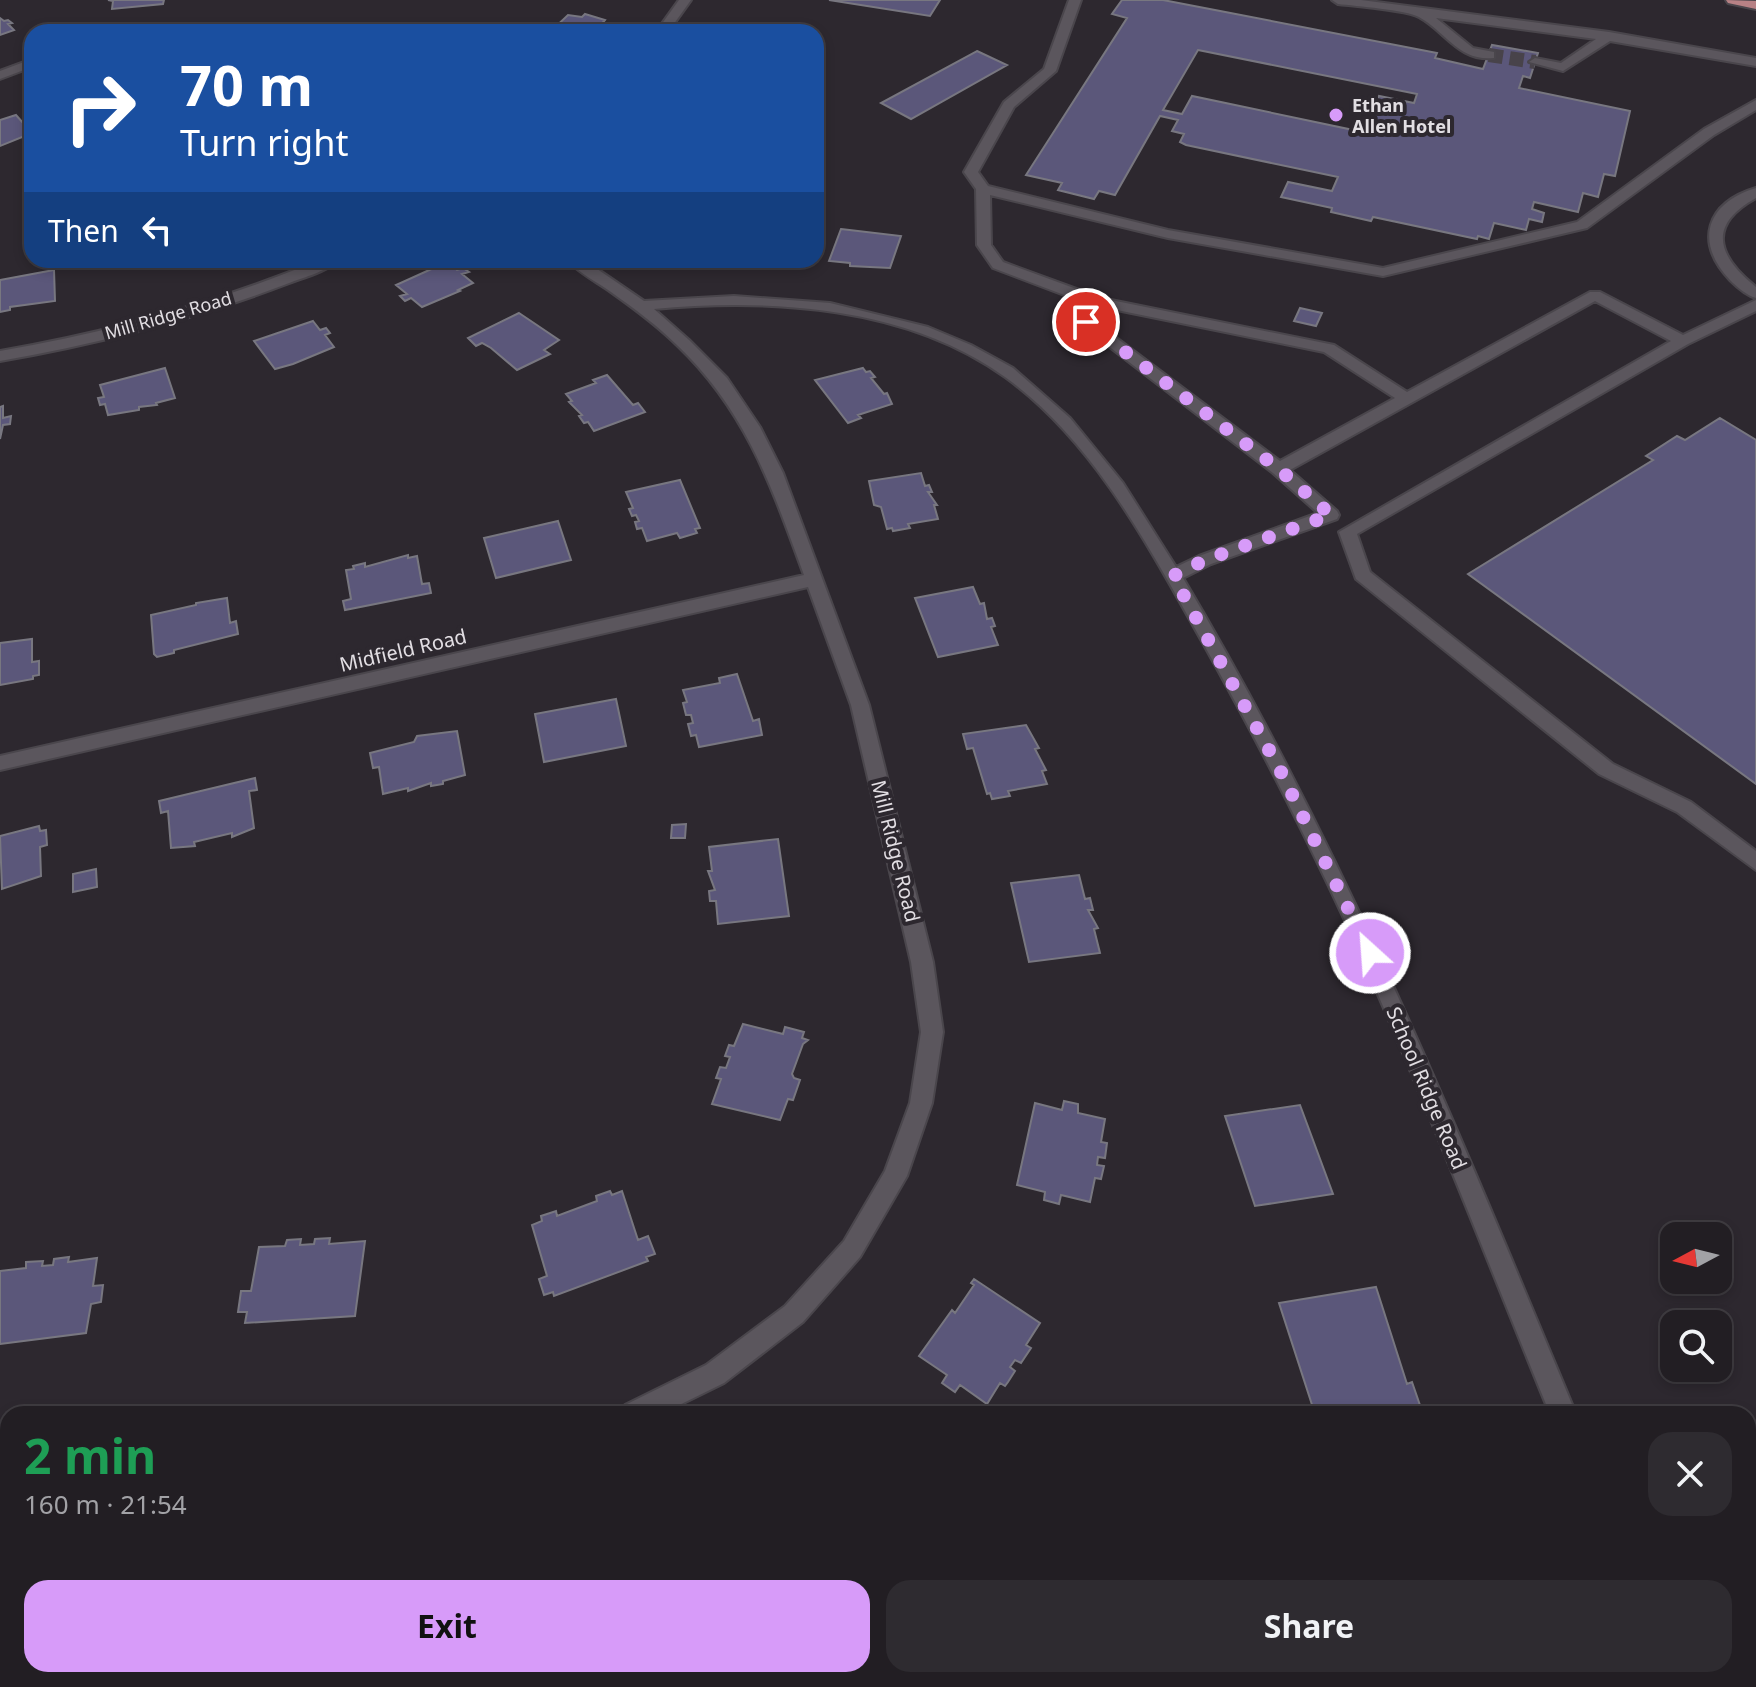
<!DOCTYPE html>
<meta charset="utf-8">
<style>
:root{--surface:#221e23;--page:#2e2b30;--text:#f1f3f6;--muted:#a2a2a6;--line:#3f3c41;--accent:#d79bf9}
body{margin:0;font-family:"Noto Sans",sans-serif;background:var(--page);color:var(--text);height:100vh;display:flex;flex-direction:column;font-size:30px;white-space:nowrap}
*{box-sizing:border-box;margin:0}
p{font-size:26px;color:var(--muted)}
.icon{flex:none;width:44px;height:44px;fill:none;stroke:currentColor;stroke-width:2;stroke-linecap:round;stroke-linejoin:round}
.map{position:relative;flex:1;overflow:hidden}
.drawer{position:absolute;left:0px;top:1406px;width:1756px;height:282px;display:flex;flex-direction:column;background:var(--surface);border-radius:24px 24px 0 0;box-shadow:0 4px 12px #0003,0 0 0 2px var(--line)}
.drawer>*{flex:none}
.guide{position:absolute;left:24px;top:24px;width:800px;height:244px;border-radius:24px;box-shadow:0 4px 12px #0003,0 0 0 2px var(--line);background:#1a4fa0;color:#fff;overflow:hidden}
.needle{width:52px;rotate:263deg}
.fabs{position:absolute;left:1660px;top:1222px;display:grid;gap:16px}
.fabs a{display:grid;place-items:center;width:72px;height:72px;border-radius:16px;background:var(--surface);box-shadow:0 4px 12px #0003,0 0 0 2px var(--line);font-size:40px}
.pin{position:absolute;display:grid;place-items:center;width:68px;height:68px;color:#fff;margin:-34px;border:4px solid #fff;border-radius:50%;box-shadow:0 2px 8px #0007}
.me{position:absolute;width:88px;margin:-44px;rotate:334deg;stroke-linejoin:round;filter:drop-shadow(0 0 6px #0008)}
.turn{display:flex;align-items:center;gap:28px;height:168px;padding:0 24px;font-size:36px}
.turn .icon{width:104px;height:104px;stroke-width:2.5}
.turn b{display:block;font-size:56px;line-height:68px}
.then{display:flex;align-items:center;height:76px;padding:0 24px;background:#0003;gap:16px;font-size:30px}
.round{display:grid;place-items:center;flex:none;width:84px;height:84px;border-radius:24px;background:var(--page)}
.headline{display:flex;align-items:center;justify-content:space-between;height:136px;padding:0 24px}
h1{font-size:48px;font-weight:700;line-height:60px;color:#1e9e55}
.primary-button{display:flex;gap:16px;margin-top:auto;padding:16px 24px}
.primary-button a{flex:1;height:92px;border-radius:24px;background:var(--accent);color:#111;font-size:32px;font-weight:700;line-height:92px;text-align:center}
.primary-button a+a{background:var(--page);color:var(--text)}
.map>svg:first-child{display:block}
</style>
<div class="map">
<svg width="1756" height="1687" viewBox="0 0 1756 1687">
<rect width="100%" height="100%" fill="#2d282f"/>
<path fill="#5b577a" stroke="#787780" stroke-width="2" fill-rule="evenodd" d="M108 0H164L163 4 112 9 113 1Z
M829 0H940L930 16Z
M1122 0H1163L1215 10 1437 53 1435 58 1483 69 1492 45 1538 53 1530 78 1523 76 1519 88 1630 111 1615 176 1604 174 1598 197 1583 193 1578 212 1534 202 1532 209 1544 213 1542 222 1529 219 1526 230 1494 223 1489 239 1478 236 1477 239 1373 217 1371 221 1331 212 1332 208 1281 197 1288 182 1332 191 1338 177 1186 145 1180 142 1184 134 1172 131 1178 120 1160 116 1115 195 1099 191 1094 199 1058 190 1062 183 1026 175 1127 18 1112 14ZM1198 50 1417 94 1414 103 1379 96 1363 132 1192 96 1182 114 1163 110Z
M585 14 605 20 595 32 551 31 568 15 582 17Z
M0 18 4 21 8 20 12 23 8 24 14 30 0 35Z
M277 25 281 32H236V31Z
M977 51 1007 65 911 119 881 103Z
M16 115 32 133 0 146V120Z
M841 229 901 236 890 268 850 266V263L829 261Z
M447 262 457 270 463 268 469 272 462 274 473 283 458 290 460 291 422 307 411 298 405 301 400 296 407 294 396 285Z
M54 270 55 301 10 307V310L0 312V280Z
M1300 308 1322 313 1316 326 1294 321Z
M519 313 559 340 544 350 550 354 517 370 491 348 482 343 476 346 468 338Z
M313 321 320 330 326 328 330 333 325 335 334 347 293 364 275 369 254 341Z
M165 368 175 398 156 403 157 405 139 407V410L108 415 105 404 100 405 98 398 104 397 100 385Z
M863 368 866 372 870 371 875 377 871 378 884 394 887 393 892 404 858 415 861 418 848 423 815 380Z
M607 375 633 405 638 403 645 412 594 431 588 422 584 423 579 416 582 415 569 402 572 401 566 394 596 383 593 380Z
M3 406V418L11 416 10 424 3 425 0 439V407Z
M1720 418 1756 440V784L1468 574 1653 460 1646 456 1677 436 1685 440Z
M921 473 925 486 929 485 932 492H928L937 505H934L938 519 908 524 910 528 893 531 892 528 887 529 881 507 874 505 869 481Z
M680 480 700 528 695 529 697 533 680 538 677 533 647 541 642 528 637 529 635 522 639 521 636 515 632 516 629 509 633 508 626 492Z
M558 521 571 560 496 578 484 538Z
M408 555V558L417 556 422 584 429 583 431 593 345 610 343 601 351 599 346 570 354 569 353 566 365 563V567Z
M973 587 980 604 984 603 987 619 992 618 995 626 991 627 998 645 938 657 915 598Z
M227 598 230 623 236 621 238 634 174 650V653L157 657 154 654 151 615 196 605V603Z
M32 639V662L39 661V675L33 676V679L0 685V643Z
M737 674 753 721 759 719 762 735 699 747 696 735 691 736 688 724 693 723 691 715H686L683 703 687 702 683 690 720 683 719 678Z
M616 699 626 746 544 762 535 714Z
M1026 725 1039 748 1035 749 1046 770 1042 771 1047 784 1008 791 1010 796 992 799 990 793 987 794 973 748 967 749 963 734Z
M457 731 465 775 443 781V784L431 786V783L408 791V788L383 794 379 767 373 768 370 753 414 742 417 736Z
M255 778 257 790 249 791 254 828 232 837V833L194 842 195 846 171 848 168 811 161 813 159 801Z
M686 824 685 838H671L672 825Z
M39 826 40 831 46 830 47 845 40 847 41 876 2 889 0 836Z
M778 839 789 916 718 924 716 901H710L709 891 715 890 708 871H712L709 847Z
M96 869 97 887 73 892V874Z
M1079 875 1085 899 1090 898 1093 910H1088L1098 928 1094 929 1100 953 1029 962 1011 883Z
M743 1024 783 1034 785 1027 804 1032 802 1038 808 1040 803 1044 792 1074 794 1078 800 1080 793 1100 788 1099 780 1120 712 1104 721 1079 716 1078 720 1067 726 1068 730 1057 725 1056 729 1045 734 1046Z
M1064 1101 1078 1104V1113L1105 1119 1101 1142 1107 1143 1105 1158 1098 1157 1097 1165 1104 1166 1101 1179 1095 1178 1090 1202 1061 1195 1059 1204 1044 1200 1045 1192 1017 1185 1035 1103 1062 1110Z
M1300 1105 1333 1194 1255 1206 1225 1116Z
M610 1191 612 1195 622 1191 638 1240 648 1236 655 1254 646 1257 648 1261 554 1296 553 1292 544 1295 539 1279 547 1276 532 1225 542 1221 541 1216 556 1211 557 1216 597 1201 596 1196Z
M330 1238 329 1244 365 1241 355 1316 245 1323 247 1312H238L241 1291H251L259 1247 285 1246 287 1240 301 1239 300 1245 314 1244 315 1239Z
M69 1257 68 1262 97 1258 93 1286 103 1285 101 1302 91 1304 86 1333 0 1344V1271L26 1268V1262L43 1261 42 1266 53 1265 54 1259Z
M974 1279 1040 1323 1026 1345 1031 1348 1021 1363 1015 1360 1010 1367 1015 1371 1008 1382 1005 1386 1000 1383 987 1404 960 1385 955 1392 942 1383 947 1375 919 1356 952 1310 955 1313 974 1285 971 1283Z
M1376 1287 1407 1384 1412 1382 1423 1414H1315L1279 1303Z
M8 1605V1680H13L12 1687H0V1606Z
M174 1680H286L285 1687H172Z
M1427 1680H1524L1526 1687H1429Z"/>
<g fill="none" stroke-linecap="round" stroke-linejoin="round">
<path stroke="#48434a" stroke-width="14" stroke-dasharray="14 7" stroke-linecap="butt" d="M1489 55 1535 62"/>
<g stroke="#4a464c" stroke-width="4">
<path id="minor" d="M679 0H691L668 32H656Z
M1069 0H1081L1056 71 1014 107 978 172 988 186 1168 230 1383 268 1577 222 1704 129 1756 100V110L1714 135 1587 228 1383 276 1168 238 990 195 991 245 1003 262 1101 298 1334 345 1407 392 1590 292H1600L1683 335 1756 300V311L1688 344 1357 534 1370 572 1613 764 1691 802 1756 851V870L1677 812 1599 774 1356 579 1339 532 1671 341 1595 301 1290 470 1337 511 1339 515 1337 519 1211 564 1183 578C1342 845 1457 1128 1576 1414H1550C1493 1275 1439 1135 1379 997 1327 876 1267 758 1203 643 1150 549 1095 442 1005 377 907 306 770 298 654 309L689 340 727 378 760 427 783 473 869 705 933 962 943 1032 932 1103 907 1176 860 1257 803 1322 724 1383 661 1414H621L625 1405 706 1365 785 1306 844 1241 885 1171 910 1103 921 1032 911 962 851 705 808 587 0 770V756L804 575C772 488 747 412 678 346 658 326 635 309 611 292 597 282 579 273 567 260H584L644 301 734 296 830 303 928 327 971 345 1013 368 1070 418 1123 483 1176 567 1199 556 1318 513 1273 473 1081 325 1078 322 1088 304 993 268 977 245 976 189 964 172 1004 102 1044 69ZM1102 307 1324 352 1395 398 1280 461 1094 321Z
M1332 0H1361L1609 32 1756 58V66L1610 41 1563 71 1529 62 1535 58 1561 63 1596 39 1436 18 1473 48 1494 52V58C1459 62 1445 31 1419 17 1406 10 1356 6 1338 4Z
M32 59V67L0 79V71Z
M1756 188V198C1707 225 1717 256 1756 287V298C1746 295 1737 287 1730 280 1694 242 1706 203 1756 188Z
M319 260H339C326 272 301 278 284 285 192 320 97 344 0 361V351C110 332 216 303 319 260Z
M8 1464V1490L0 1491V1465Z
M1659 1680H1687L1690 1687H1662Z"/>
</g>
<g stroke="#4a464c" stroke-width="4">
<path id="major" d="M1726 0 1756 1V9L1728 3Z"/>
</g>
<use href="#minor" fill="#5b565d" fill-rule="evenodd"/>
<use href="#major" fill="#b78185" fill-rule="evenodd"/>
</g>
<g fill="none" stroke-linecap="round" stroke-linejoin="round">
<path stroke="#d79bf9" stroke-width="14" stroke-dasharray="0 25.2" d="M1086 322 1279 469 1331 515 1205 560 1173 576 1280 770 1370 953"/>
</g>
<circle fill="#d79bf9" stroke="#2d282f" stroke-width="3" cx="1336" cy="115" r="8"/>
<g text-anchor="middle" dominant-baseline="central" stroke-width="8" stroke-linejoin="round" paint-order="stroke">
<g font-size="18" font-weight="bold" fill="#e2dee3" stroke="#2d282f" text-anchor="start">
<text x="1352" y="105">Ethan<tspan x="1352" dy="21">Allen Hotel</tspan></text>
</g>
<g font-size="18" fill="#e2dee3" stroke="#2d282f">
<text transform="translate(168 315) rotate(-16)">Mill Ridge Road</text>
</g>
<g font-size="20" fill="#e2dee3" stroke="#2d282f">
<text transform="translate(403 650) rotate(-13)">Midfield Road</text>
<text transform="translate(896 851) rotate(76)">Mill Ridge Road</text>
<text transform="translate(1427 1088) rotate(67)">School Ridge Road</text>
</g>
</g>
</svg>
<div class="fabs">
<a><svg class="needle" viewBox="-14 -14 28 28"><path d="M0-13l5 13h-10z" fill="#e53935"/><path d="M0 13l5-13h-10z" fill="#a2a2a6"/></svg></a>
<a><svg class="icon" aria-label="search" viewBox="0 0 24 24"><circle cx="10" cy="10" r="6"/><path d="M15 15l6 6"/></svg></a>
</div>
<div class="pin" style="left:1086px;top:322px;background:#d93025"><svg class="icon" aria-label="arrive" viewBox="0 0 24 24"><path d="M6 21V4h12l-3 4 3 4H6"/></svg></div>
<svg class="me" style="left:1370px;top:953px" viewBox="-20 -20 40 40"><circle r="17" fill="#d79bf9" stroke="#fff" stroke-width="3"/><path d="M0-11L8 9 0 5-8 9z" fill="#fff"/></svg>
<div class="guide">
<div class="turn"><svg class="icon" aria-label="right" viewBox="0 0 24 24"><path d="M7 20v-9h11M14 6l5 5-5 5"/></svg><div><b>70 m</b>Turn right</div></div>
<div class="then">Then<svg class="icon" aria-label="left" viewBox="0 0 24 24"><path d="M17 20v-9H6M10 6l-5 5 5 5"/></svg></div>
</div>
<section class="drawer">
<div class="headline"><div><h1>2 min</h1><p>160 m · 21:54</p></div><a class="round"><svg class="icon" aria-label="close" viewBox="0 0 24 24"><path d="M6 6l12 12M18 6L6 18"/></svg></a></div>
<div class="primary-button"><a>Exit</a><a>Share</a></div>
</section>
</div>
